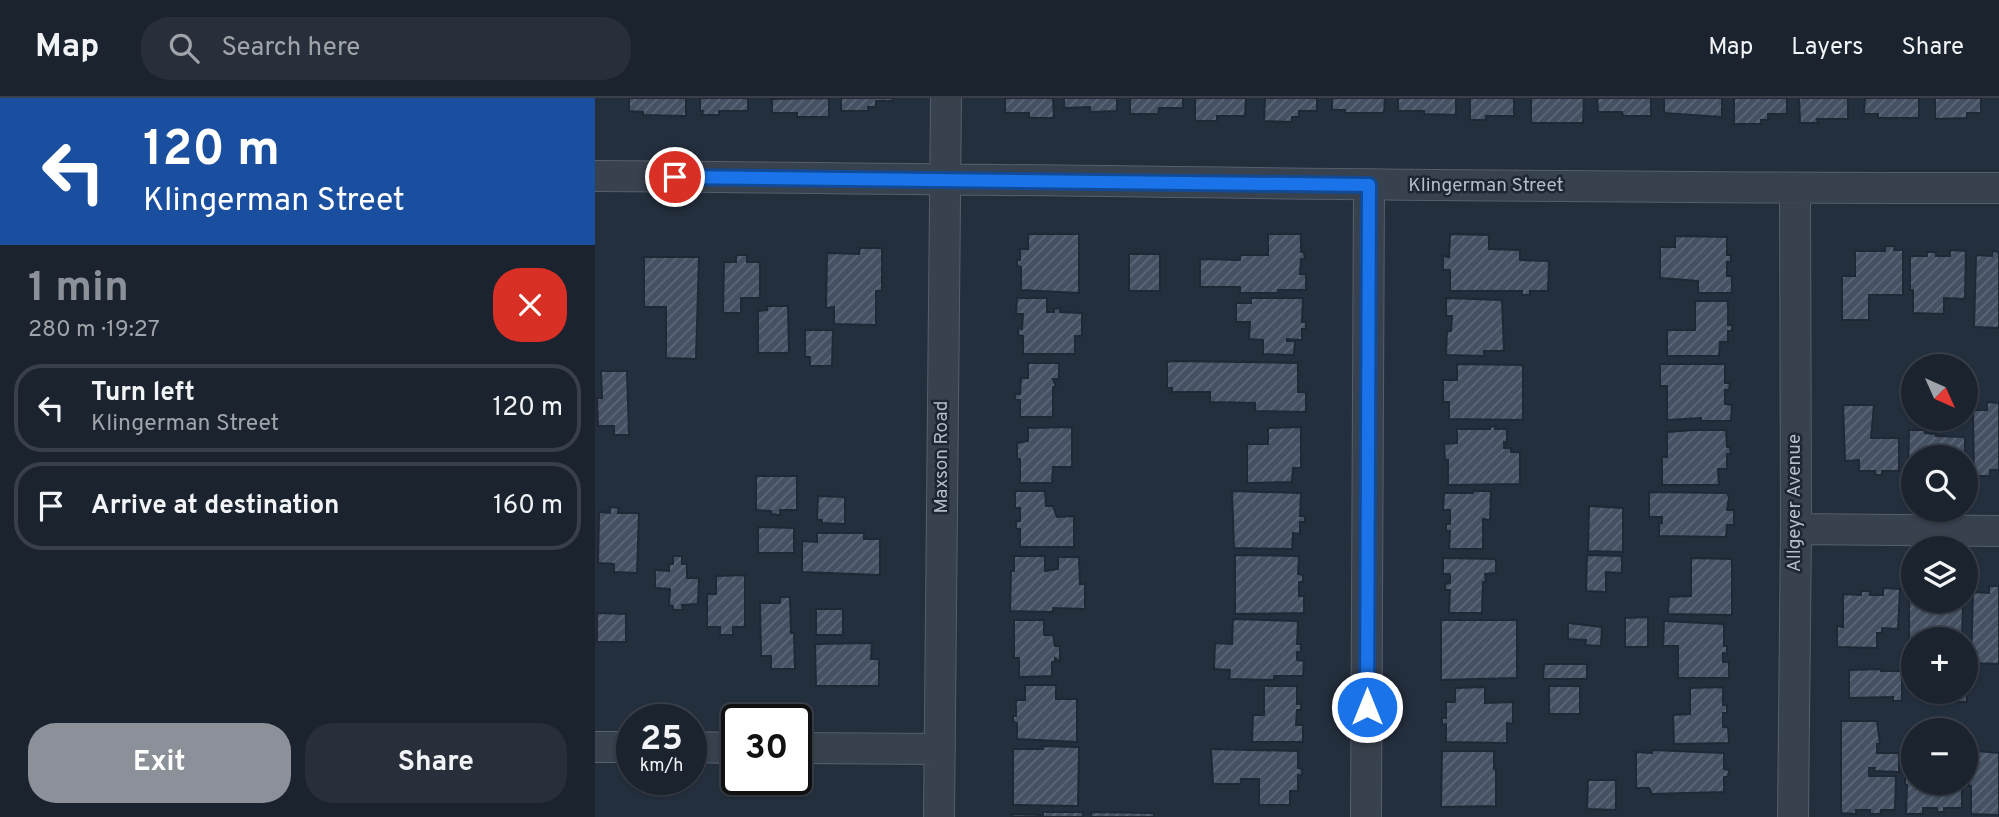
<!DOCTYPE html>
<meta charset="utf-8">
<style>
:root{--surface:#1b232e;--page:#282f3a;--text:#f1f3f6;--muted:#a0a4aa;--line:#39404a;--accent:#8c9099}
body{margin:0;font-family:Overpass,sans-serif;background:var(--page);color:var(--text);height:100vh;display:flex;flex-direction:column;font-size:26px;white-space:nowrap}
*{box-sizing:border-box;margin:0}
p{font-size:23px;color:var(--muted)}
.icon{flex:none;width:38px;height:38px;fill:none;stroke:currentColor;stroke-width:2;stroke-linecap:round;stroke-linejoin:round}
.map{position:relative;flex:1;overflow:hidden}
.sheet{display:flex;flex-direction:column;background:var(--surface);width:595px}
.sheet>*{flex:none}
.top-card{background:#1a4fa0;color:#fff;overflow:hidden}
.needle{width:46px;rotate:135deg}
.fabs{position:absolute;left:1306px;top:256px;display:grid;gap:14px}
.fabs a{display:grid;place-items:center;width:77px;height:77px;border-radius:50%;background:var(--surface);box-shadow:0 2px 5px #0004,0 0 0 2px var(--line);font-size:35px}
.speed{position:absolute;left:21px;top:606px;display:flex;gap:14px;font-size:35px;font-weight:700;text-align:center}
.speed>*{display:grid;place-content:center;width:91px;height:91px;border-radius:50%;background:var(--surface);box-shadow:0 2px 5px #0004,0 0 0 2px var(--line);line-height:1}
.speed small{font-size:18px;font-weight:400}
.speed .limit{border:4px solid #111;border-radius:10px;background:#fff;color:#111}
.pin{position:absolute;display:grid;place-items:center;width:60px;height:60px;color:#fff;margin:-30px;border:4px solid #fff;border-radius:50%;box-shadow:0 2px 7px #0007}
.me{position:absolute;width:77px;margin:-38px;rotate:0deg;stroke-linejoin:round;filter:drop-shadow(0 0 5px #0008)}
.turn{display:flex;align-items:center;gap:24px;height:147px;padding:0 28px;font-size:32px}
.turn .icon{width:91px;height:91px;stroke-width:2.5}
.turn b{display:block;font-size:49px;line-height:60px}
.round{display:grid;place-items:center;flex:none;width:74px;height:74px;border-radius:28px;background:var(--page)}
.head{display:flex;align-items:center;justify-content:space-between;height:119px;padding:0 28px}
h1{font-size:42px;font-weight:700;line-height:52px;color:var(--accent)}
.primary-button{display:flex;gap:14px;margin-top:auto;padding:14px 28px}
.primary-button a{flex:1;height:80px;border-radius:28px;background:var(--accent);color:#fff;font-size:28px;font-weight:700;line-height:80px;text-align:center}
.primary-button a+a{background:var(--page);color:var(--text)}
ul{padding:0;list-style:none}
li{display:flex;align-items:center;gap:21px;height:88px;margin:0 14px 10px;padding:0 14px;border:4px solid var(--line);border-radius:28px}
li div{flex:1}
li b{display:block;font-size:26px}
li em{font-style:normal}
header{display:flex;align-items:center;gap:42px;box-sizing:border-box;height:98px;padding:0 35px;background:var(--surface);border-bottom:2px solid var(--line)}
header strong{font-size:33px}
nav{display:flex;gap:38px;margin-inline-start:auto;font-size:24px}
.search{width:490px;height:63px;background:var(--page);display:flex;align-items:center;gap:18px;box-sizing:border-box;padding:0 24px;border-radius:28px;color:var(--muted);font-size:26px}
main{display:flex;flex:1;min-height:0}
.map>svg:first-child{display:block}
</style>
<header>
<strong>Map</strong>
<div class="search"><svg class="icon" aria-label="search" viewBox="0 0 24 24"><circle cx="10" cy="10" r="6"/><path d="M15 15l6 6"/></svg>Search here</div>
<nav><a>Map</a><a>Layers</a><a>Share</a></nav>
</header>
<main>
<section class="sheet">
<div class="top-card">
<div class="turn"><svg class="icon" aria-label="left" viewBox="0 0 24 24"><path d="M17 20v-9H6M10 6l-5 5 5 5"/></svg><div><b>120 m</b>Klingerman Street</div></div>
</div>
<div class="head"><div><h1>1 min</h1><p>280 m · 19:27</p></div><a class="round" style="background:#d93025;color:#fff"><svg class="icon" aria-label="close" viewBox="0 0 24 24"><path d="M6 6l12 12M18 6L6 18"/></svg></a></div>
<ul>
<li><svg class="icon" aria-label="left" viewBox="0 0 24 24"><path d="M17 20v-9H6M10 6l-5 5 5 5"/></svg><div><b>Turn left</b><p>Klingerman Street</p></div><em>120 m</em></li>
<li><svg class="icon" aria-label="arrive" viewBox="0 0 24 24"><path d="M6 21V4h12l-3 4 3 4H6"/></svg><div><b>Arrive at destination</b></div><em>160 m</em></li>
</ul>
<div class="primary-button"><a>Exit</a><a>Share</a></div>
</section>
<div class="map">
<svg width="1404" height="719" viewBox="0 0 1404 719">
<defs>
<pattern id="building-hatch" width="6" height="6" patternUnits="userSpaceOnUse" patternTransform="scale(1.75)"><rect width="6" height="6" fill="#455162"/><path d="M-1 1l2-2M0 6l6-6M5 7l2-2" fill="none" stroke="#5d6877"/></pattern>
</defs>
<rect width="100%" height="100%" fill="#242f3e"/>
<path fill="url(#building-hatch)" stroke="#1f2835" stroke-width="2" d="M34 0H91V18L48 17V14L34 13Z
M105 0H153V13H124V17H107L108 13H105Z
M234 0V19H202V15H177V1H174Z
M246 0H298V3H281V9H273V13H246Z
M410 0H458L459 20H434V15H410Z
M469 0H522V13L495 14V9L469 10Z
M535 0H588V10H564L563 16H535Z
M600 0H651L650 18H622V23H600Z
M670 0H722V13H704V19H697V24L669 23Z
M737 0H790L789 15H750V12H737Z
M803 0H861V17L829 16V13H803Z
M875 0H919V18H891V22H875Z
M936 0H989L988 25H936Z
M999 0H1056V18H1028L1027 14H1003L1002 1Z
M1069 0H1127V19L1069 15Z
M1139 0H1192V16H1173V22H1166V26H1139Z
M1204 0H1253V21H1222L1223 25H1205Z
M1270 0H1324V20H1283V16H1269Z
M1340 0H1386V15H1372V20L1340 21Z
M433 136H484V195L426 192V169L422 168V162H425V151H433Z
M673 136H706V154H709L710 161H706L705 176H711V192H683L684 195H645V189H605V161L645 162V157H673Z
M855 136 894 137V151L925 152V162L954 163 953 193H935V197H927V193H855V172H848V158L854 159Z
M1080 138 1132 139V157H1136V164H1132V178H1137V195H1103V183L1065 180V149H1080Z
M1290 148H1300L1299 152H1308V197H1274V222H1247V178H1260V153H1290Z
M265 150H287V193H281V227L239 226V209L231 210 232 155 264 156Z
M1355 152 1371 153 1370 201 1349 200V216L1318 215V192H1315V158H1332V154H1341V158H1355Z
M1398 153 1404 154V230L1379 229 1381 157 1397 158Z
M534 156H565V193H534Z
M141 157H152V164H165V200H146V215H128L129 164H141Z
M49 159H104L101 261 71 260V209H49Z
M422 200H452V214H459V211L465 210V214L487 215V238H480V256H428V238L423 237V230L427 231 428 216H421Z
M656 200H708L707 224H711V231H707V242L692 241V243H700L699 257 668 256V242L654 241 655 224H641V205H656Z
M851 200 907 202 909 253H889V258L851 257 852 233H856L857 218H851Z
M1100 203H1133V227H1137V233H1133V244H1125L1124 258H1072V232H1100Z
M172 208H193L194 255H163V213L172 212Z
M210 232H238L237 268H215V259H210Z
M579 263 703 265V294H711V314L660 313V305L615 304V294H577V290H572V264Z
M433 265H464V281H458L461 289H458V319H425V302H420V296H425L426 280H433Z
M862 266 928 267V322L854 321V304H848V282H862Z
M1065 266H1130V285H1135L1134 292H1130V306L1137 307 1136 323H1106V320L1072 322V288H1065Z
M6 273H32L34 337H19V328H3L2 300H7Z
M1392 304 1404 305V376V372H1395V378H1379L1378 312H1392Z
M1248 307H1279L1276 340H1304V373H1287V377H1280V373H1264V362L1250 363Z
M901 328 900 331H912V345L909 344V350H916V354H925V386L853 387V362H850L849 346 862 345V331H895V329Z
M477 329V369H458L457 385H425V361H422V345L433 343V330Z
M706 329V370H698L697 384 652 385V346H673V330Z
M1099 332H1131L1132 349H1135L1136 356H1132V371H1123L1124 387H1067V359H1072V334Z
M1314 332H1330V335L1341 336V338L1370 339V359H1318V378H1313Z
M161 378H202V412H185V417L176 416V413L161 412Z
M420 393H450L451 408H458L462 419 479 418V449H425V431H421V423H425V410H420Z
M637 393 706 395 705 418H710V424H705V436L698 435 697 451 639 450Z
M878 393H896L895 422 888 421V451H854L855 433H851V426H855V412H848L849 395H878Z
M1054 394 1132 395 1134 399 1132 412H1139V427H1132L1131 439 1064 438V426L1067 425V419H1054Z
M223 398 250 399V426L227 425V422H222Z
M994 408 1028 410V454L993 453Z
M15 409 24 410 23 415H44L42 475 19 474V466L3 465 4 414 15 415Z
M163 429 199 430V455H163Z
M222 435H269V441H285V477L207 474V443L222 444Z
M640 457 704 458 703 476 708 477V484H704V498H709V515L640 516Z
M992 457 1027 458V475L1011 474V494L991 493Z
M78 458H87V466H92V480H104L103 506 87 507 88 512H78V508L74 507 75 491 60 490V472L74 473V466H78Z
M419 458H450V473L463 471V459H484L485 486H490V511L458 510V514L415 513 416 473H419Z
M848 460 901 461V475L890 476 891 484H888L887 515H854L855 492H850V486L855 485V476H848Z
M1096 460 1137 461V517L1073 516 1074 499 1096 498Z
M150 477V529H138V537H125V529H112V496H121V478Z
M1394 488H1404V566L1376 565 1378 494 1394 495Z
M1288 490 1305 491 1303 531 1287 530V535H1282V550L1242 549V528L1248 529V496L1266 497V493H1275V497H1288Z
M1314 495H1318V502H1353V506H1368L1367 541H1318V547H1314Z
M185 499H195L196 535H199L200 571H176V558H166L165 505H185Z
M221 511H248V537H221Z
M2 515 31 516V544H2Z
M1053 519V549H1030V520Z
M638 521 703 523 702 546H706V554H702V562L709 563 708 578H679V582L634 581 635 572 619 571 620 545 637 546Z
M419 522H449V537H458L460 548H465V564L460 560V564H457V578L424 579V560H419Z
M846 522H922V580L846 582Z
M1069 523 1129 526V548H1132V556L1128 555V564H1134V580H1083V548H1068Z
M973 525 1007 529 1006 548 990 547 991 542 973 541Z
M277 545 276 561H284V588H221L220 546Z
M949 566H992V581H948Z
M1370 569H1372V604H1346V593H1370Z
M1286 571V573H1307V603H1298V599L1254 600V572Z
M430 587H461V601H482V644L422 641V625L418 624V618H421V602H430Z
M669 588H702V606H706V612H702L701 627H708V644H657L658 617H669Z
M954 588H985V616H954Z
M890 589V605L918 604V626L912 625V645L851 644V626L847 627V620H851V604H860V590Z
M1128 589V607H1132V615H1128V629H1133L1134 645 1079 646 1078 617 1095 616V590Z
M1246 623H1282L1285 646H1282V655H1304V674L1279 673 1280 670H1274V678H1301L1300 712H1286V716H1275V712H1261V716L1246 715Z
M447 648 484 649 483 708 418 707V651H448Z
M616 651 703 653V670L707 671V677H703V693H695V707H664V681H646V686H618Z
M1058 652 1129 655V671L1134 672 1133 679H1129V694L1057 696 1054 690H1041V654L1057 655Z
M1371 652 1404 655V717L1376 716V688H1374L1375 680H1371Z
M847 653H899V671H901V708L846 709Z
M1316 656H1318V684H1367V710H1349V714H1342V710H1328V716H1311L1312 687H1310V679H1312L1310 660Z
M993 682H1021V712L992 711Z
M448 714H488V719H417V716L448 717Z
M496 714 559 715V719H496Z"/>
<g fill="none" stroke-linecap="round" stroke-linejoin="round">
<g stroke="#565f6c" stroke-width="32">
<path id="minor" d="M0 78C468 81 936 91 1404 90
M1201 431 1404 433
M0 649H37
M96 649 142 650
M201 650 345 651
M344 719 351 0
M771 719 774 87
M1198 719 1201 431 1200 90"/>
</g>
<use href="#minor" stroke="#38414e" stroke-width="30"/>
</g>
<g fill="none" stroke-linecap="round" stroke-linejoin="round">
<g stroke="#114b97" stroke-width="18">
<path id="route" d="M80 79 774 87 772 609"/>
</g>
<use href="#route" stroke="#1a73e8" stroke-width="12"/>
</g>
<g text-anchor="middle" dominant-baseline="central" stroke-width="5" stroke-linejoin="round" paint-order="stroke">
<g font-size="19" fill="#b4bcc9" stroke="#1d2633">
<text x="891" y="88">Klingerman Street</text>
<text transform="translate(347 359) rotate(-90)">Maxson Road</text>
<text transform="translate(1200 405) rotate(-90)">Allgeyer Avenue</text>
</g>
</g>
</svg>
<div class="fabs">
<a><svg class="needle" viewBox="-14 -14 28 28"><path d="M0-13l5 13h-10z" fill="#e53935"/><path d="M0 13l5-13h-10z" fill="#a0a4aa"/></svg></a>
<a><svg class="icon" aria-label="search" viewBox="0 0 24 24"><circle cx="10" cy="10" r="6"/><path d="M15 15l6 6"/></svg></a>
<a><svg class="icon" aria-label="layers" viewBox="0 0 24 24"><path d="M12 4l9 5-9 5-9-5zM3 14l9 5 9-5"/></svg></a>
<a>+</a>
<a>−</a>
</div>
<div class="speed"><div>25<small>km/h</small></div><div class="limit">30</div></div>
<div class="pin" style="left:80px;top:79px;background:#d93025"><svg class="icon" aria-label="arrive" viewBox="0 0 24 24"><path d="M6 21V4h12l-3 4 3 4H6"/></svg></div>
<svg class="me" style="left:772px;top:609px" viewBox="-20 -20 40 40"><circle r="17" fill="#1a73e8" stroke="#fff" stroke-width="3"/><path d="M0-11L8 9 0 5-8 9z" fill="#fff"/></svg>
</div>
</main>
